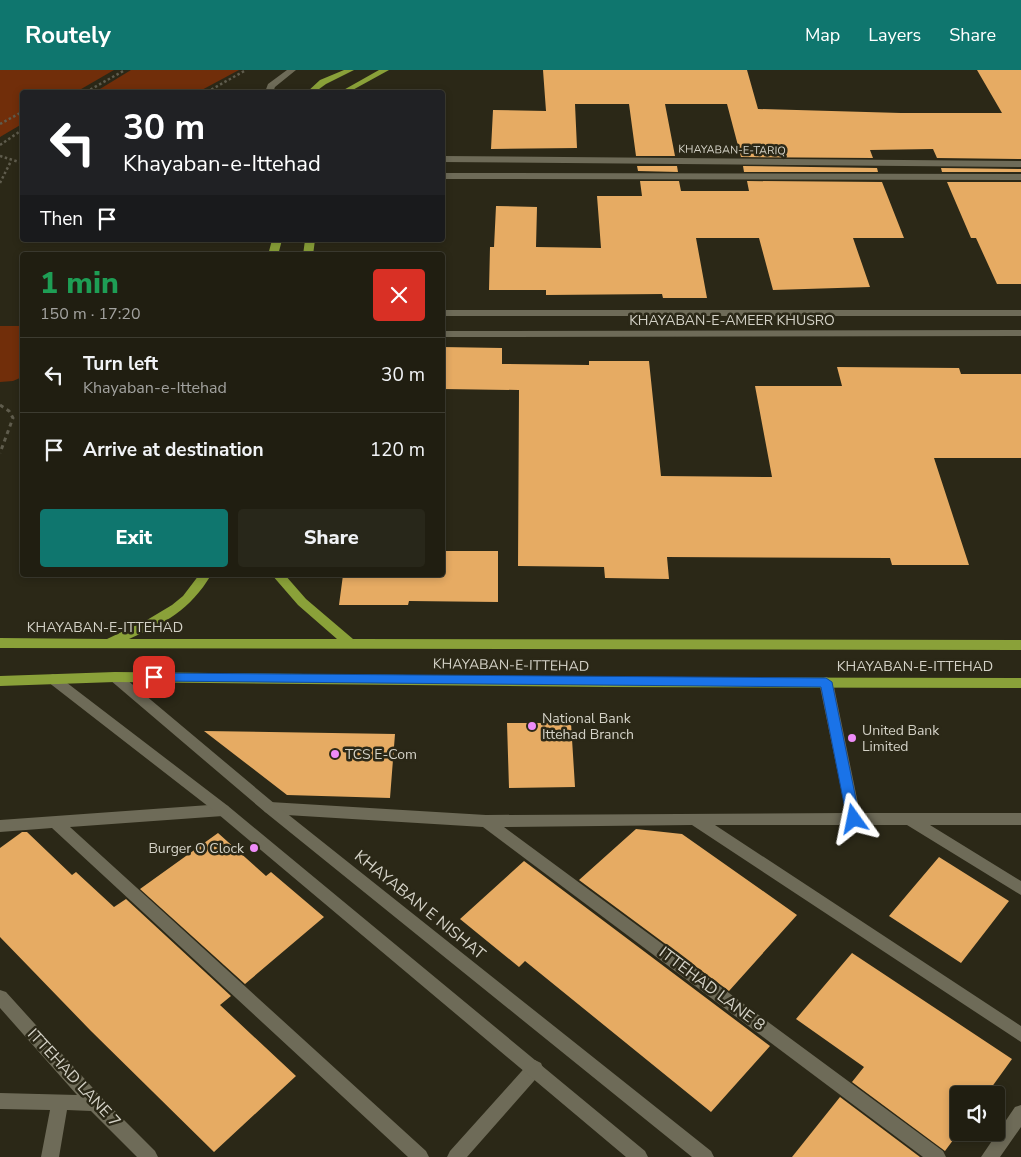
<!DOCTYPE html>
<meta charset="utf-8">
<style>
:root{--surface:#201e11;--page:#28271a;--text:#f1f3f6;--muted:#a2a29f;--line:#3d3c31;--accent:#0f766e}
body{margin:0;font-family:"Nunito Sans",sans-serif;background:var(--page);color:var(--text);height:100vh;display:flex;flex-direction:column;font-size:19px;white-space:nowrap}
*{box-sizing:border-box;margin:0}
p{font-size:16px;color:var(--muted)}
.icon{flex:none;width:28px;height:28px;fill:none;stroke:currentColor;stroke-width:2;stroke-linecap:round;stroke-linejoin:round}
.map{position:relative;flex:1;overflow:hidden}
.panel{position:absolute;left:20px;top:182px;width:425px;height:325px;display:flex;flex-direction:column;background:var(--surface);border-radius:5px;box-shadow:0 2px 8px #0003,0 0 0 1px var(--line)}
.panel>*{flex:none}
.banner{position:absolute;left:20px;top:20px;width:425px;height:152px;border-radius:5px;box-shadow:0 2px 8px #0003,0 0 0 1px var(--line);background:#202124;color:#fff;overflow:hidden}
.tools{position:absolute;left:950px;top:1016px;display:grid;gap:10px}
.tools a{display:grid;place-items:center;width:55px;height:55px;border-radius:5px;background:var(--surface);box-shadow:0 2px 8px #0003,0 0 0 1px var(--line);font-size:25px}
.pin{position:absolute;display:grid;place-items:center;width:42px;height:42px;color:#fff;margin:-21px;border-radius:10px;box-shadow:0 2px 8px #0006}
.me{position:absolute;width:55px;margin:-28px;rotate:348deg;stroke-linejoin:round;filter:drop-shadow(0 0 4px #0008)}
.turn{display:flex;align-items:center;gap:18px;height:105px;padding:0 20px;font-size:22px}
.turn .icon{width:65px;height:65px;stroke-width:2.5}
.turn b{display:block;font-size:35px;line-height:42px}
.then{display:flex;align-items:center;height:48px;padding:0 20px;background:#0003;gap:10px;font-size:19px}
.round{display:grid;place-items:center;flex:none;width:52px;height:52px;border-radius:5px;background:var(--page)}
.overview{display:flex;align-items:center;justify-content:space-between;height:85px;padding:0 20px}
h1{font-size:30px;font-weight:800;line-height:38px;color:#1e9e55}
.action{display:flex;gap:10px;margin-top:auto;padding:10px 20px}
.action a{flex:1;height:58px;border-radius:5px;background:var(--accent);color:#fff;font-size:20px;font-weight:800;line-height:58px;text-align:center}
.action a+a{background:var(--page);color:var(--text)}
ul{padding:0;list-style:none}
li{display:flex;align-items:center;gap:15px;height:75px;padding:0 20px;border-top:1px solid var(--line)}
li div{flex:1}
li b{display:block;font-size:19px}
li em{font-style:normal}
header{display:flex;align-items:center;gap:30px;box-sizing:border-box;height:70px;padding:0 25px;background:var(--accent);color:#fff}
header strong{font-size:24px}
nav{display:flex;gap:28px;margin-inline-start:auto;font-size:18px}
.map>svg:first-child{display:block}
</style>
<header>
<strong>Routely</strong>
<nav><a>Map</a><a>Layers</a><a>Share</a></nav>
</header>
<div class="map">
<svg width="1021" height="1087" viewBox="0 0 1021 1087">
<rect width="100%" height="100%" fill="#2b2817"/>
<path fill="#712e0a" d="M0 0H114L76 22H22V54L0 67Z
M131 0H239L198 22H95Z
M0 256H22V307L13 311 0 312Z"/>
<path fill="#e6ab63" d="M543 0H747L758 39 901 43H1002L977 0H1021V89L937 88 933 79 870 80 873 88 741 87 727 34H665L675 86H636L629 34H575L577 78 491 79 493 40 546 41Z
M637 96H677L678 102 638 101Z
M743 96 877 98 878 102H744Z
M941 98 1021 99V102H942Z
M640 111H679L681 121H749L747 111 882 112 904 168H853L870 217 773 220 759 168H696L707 228H663L662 224 546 225V220H489L490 177H494L496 136 537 137 536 177 601 178 597 126H642Z
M947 112H1021V214H997L976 168H971Z
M442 277 502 278V294L589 295V291H649L661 406 772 407 755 316H842L837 297 959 298 961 304H1021V388H934L969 495H892L890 488 667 487 669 509 605 508 604 497 518 496 519 320 442 319Z
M442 481H498V532L409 531 408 535H339L343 505H442Z
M507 653H571L575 717 509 718Z
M204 661 395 664 390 728 287 725Z
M636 759 682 764 797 845 729 921 579 810Z
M22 762H27L72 805 76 802 114 837 126 829 231 926 220 935 296 1006 214 1082 91 961 0 867V778Z
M218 763 266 806 271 802 324 847 245 914 140 819Z
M939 787 1009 831 961 893 889 846Z
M524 791 770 976 711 1042 525 891 519 897 460 849Z
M852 883 1012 989 986 1025H959V1062L945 1081 852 1012 864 997 796 949Z
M840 1027 920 1087H792Z"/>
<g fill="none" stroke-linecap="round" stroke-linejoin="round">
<path stroke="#5f5c4d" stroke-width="2.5" stroke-dasharray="2.5 2.5" stroke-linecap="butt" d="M86 22 125 0
M207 22 246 0
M0 54 22 42
M0 75 22 60
M0 86 22 93
M0 113 11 91"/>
<path stroke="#5f5c4d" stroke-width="3" stroke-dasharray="4 4" stroke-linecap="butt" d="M0 335 9 341 13 348 0 383"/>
<path fill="#6e6b58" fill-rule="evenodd" d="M287 0H296L275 17 273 22H265L268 14Z"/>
<path fill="#6e6b58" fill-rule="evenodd" d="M442 86 1021 91V97L442 92Z
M442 103 1021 104V110L442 109Z
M442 240H1021V246H442Z
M1021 260V266L442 267V261Z
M826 607 831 609 833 612 860 743H1021V755H930L1021 811V825L907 755H715L1021 956V972L692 755 504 757 943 1081 946 1087H923L483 757 270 744 265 742 263 738 265 734 270 732 486 745 846 743 819 612 821 609Z
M223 734 228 736 230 740 228 744 223 746 70 757 426 1081 429 1087H408L52 758 0 762V750Z
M0 920 6 922 101 1027 155 1081 158 1087H137L91 1041 67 1040 59 1087H41L50 1040 0 1039V1023L77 1025 0 938Z
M535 990 541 993 543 998 541 1003 467 1087H447L450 1081 529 993Z
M1021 1035V1057L1000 1087H981L1015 1037Z"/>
<path fill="#6e6b58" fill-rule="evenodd" d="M115 602 120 604 275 734 711 1081 714 1087H692L265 742 110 610 108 607 110 604Z
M53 604 58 606 228 736 645 1081 648 1087H626L218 744 48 612 46 609 48 606Z"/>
<path fill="#8aa139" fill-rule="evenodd" d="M344 0H354L326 14 315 22H307L320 10Z
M379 0H389L349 22H340Z
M272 170H282L278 185H268Z
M305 170H315L313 185H303Z
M199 505H211C190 540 165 553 129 569H337L298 535 272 505H285L306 529 353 569 1021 570V580L0 578V568L107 569 147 550 172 535 183 526Z
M115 602 606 607 1021 608V618L606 617 115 612 0 616V606Z"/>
</g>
<path fill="#1a73e8" stroke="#114b97" d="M154 603 826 608 832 612 860 749 854 754 847 749 821 617 154 611 148 607Z"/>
<g fill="#ee8cf8" stroke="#2b2817" stroke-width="2">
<circle cx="532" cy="656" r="5"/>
<circle cx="852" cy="668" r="5"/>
<circle cx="335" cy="684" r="5"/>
<circle cx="254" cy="778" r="5"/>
</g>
<g text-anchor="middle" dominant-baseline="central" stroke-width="5" stroke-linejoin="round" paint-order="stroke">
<g font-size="11" fill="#d4d2c7" stroke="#2b2817">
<text transform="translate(732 80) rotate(1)">KHAYABAN-E-TARIQ</text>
</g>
<g font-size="14" fill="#d4d2c7" stroke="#2b2817">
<text x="732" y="250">KHAYABAN-E-AMEER KHUSRO</text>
<text x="105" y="557">KHAYABAN-E-ITTEHAD</text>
<text transform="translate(511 595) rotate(1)">KHAYABAN-E-ITTEHAD</text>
<text x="915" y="596">KHAYABAN-E-ITTEHAD</text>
</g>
<g font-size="14" fill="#d4d2c7" stroke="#2b2817" text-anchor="start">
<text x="542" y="648">National Bank<tspan x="542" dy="16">Ittehad Branch</tspan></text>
<text x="862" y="660">United Bank<tspan x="862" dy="16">Limited</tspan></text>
<text x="345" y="684">TCS E-Com</text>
<text x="244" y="778" text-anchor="end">Burger O Clock</text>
</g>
<g font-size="16" fill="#d4d2c7" stroke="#2b2817">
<text transform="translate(420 835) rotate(39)">KHAYABAN E NISHAT</text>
<text transform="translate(712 919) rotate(37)">ITTEHAD LANE 8</text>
<text transform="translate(74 1008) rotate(47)">ITTEHAD LANE 7</text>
</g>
</g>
</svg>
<div class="tools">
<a><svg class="icon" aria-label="sound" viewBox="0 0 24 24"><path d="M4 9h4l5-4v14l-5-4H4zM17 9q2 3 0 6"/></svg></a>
</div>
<div class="pin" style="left:154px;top:607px;background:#d93025"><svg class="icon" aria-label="arrive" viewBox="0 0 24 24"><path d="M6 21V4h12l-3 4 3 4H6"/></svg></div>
<svg class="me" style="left:854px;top:749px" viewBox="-20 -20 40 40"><path d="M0-17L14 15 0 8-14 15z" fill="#1a73e8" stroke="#fff" stroke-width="4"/></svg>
<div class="banner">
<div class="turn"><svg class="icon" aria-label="left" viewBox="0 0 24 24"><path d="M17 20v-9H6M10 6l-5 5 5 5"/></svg><div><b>30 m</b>Khayaban-e-Ittehad</div></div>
<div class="then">Then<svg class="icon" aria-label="arrive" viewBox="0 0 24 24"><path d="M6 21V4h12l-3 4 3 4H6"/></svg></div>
</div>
<section class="panel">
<div class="overview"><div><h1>1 min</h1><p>150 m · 17:20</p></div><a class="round" style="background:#d93025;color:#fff"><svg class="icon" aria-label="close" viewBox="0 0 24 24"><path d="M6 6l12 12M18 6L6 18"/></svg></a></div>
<ul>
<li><svg class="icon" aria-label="left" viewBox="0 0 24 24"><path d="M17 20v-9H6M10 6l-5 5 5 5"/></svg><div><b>Turn left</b><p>Khayaban-e-Ittehad</p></div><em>30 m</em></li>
<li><svg class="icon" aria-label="arrive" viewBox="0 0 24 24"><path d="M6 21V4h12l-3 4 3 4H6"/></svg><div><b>Arrive at destination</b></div><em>120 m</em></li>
</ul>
<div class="action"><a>Exit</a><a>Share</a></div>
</section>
</div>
